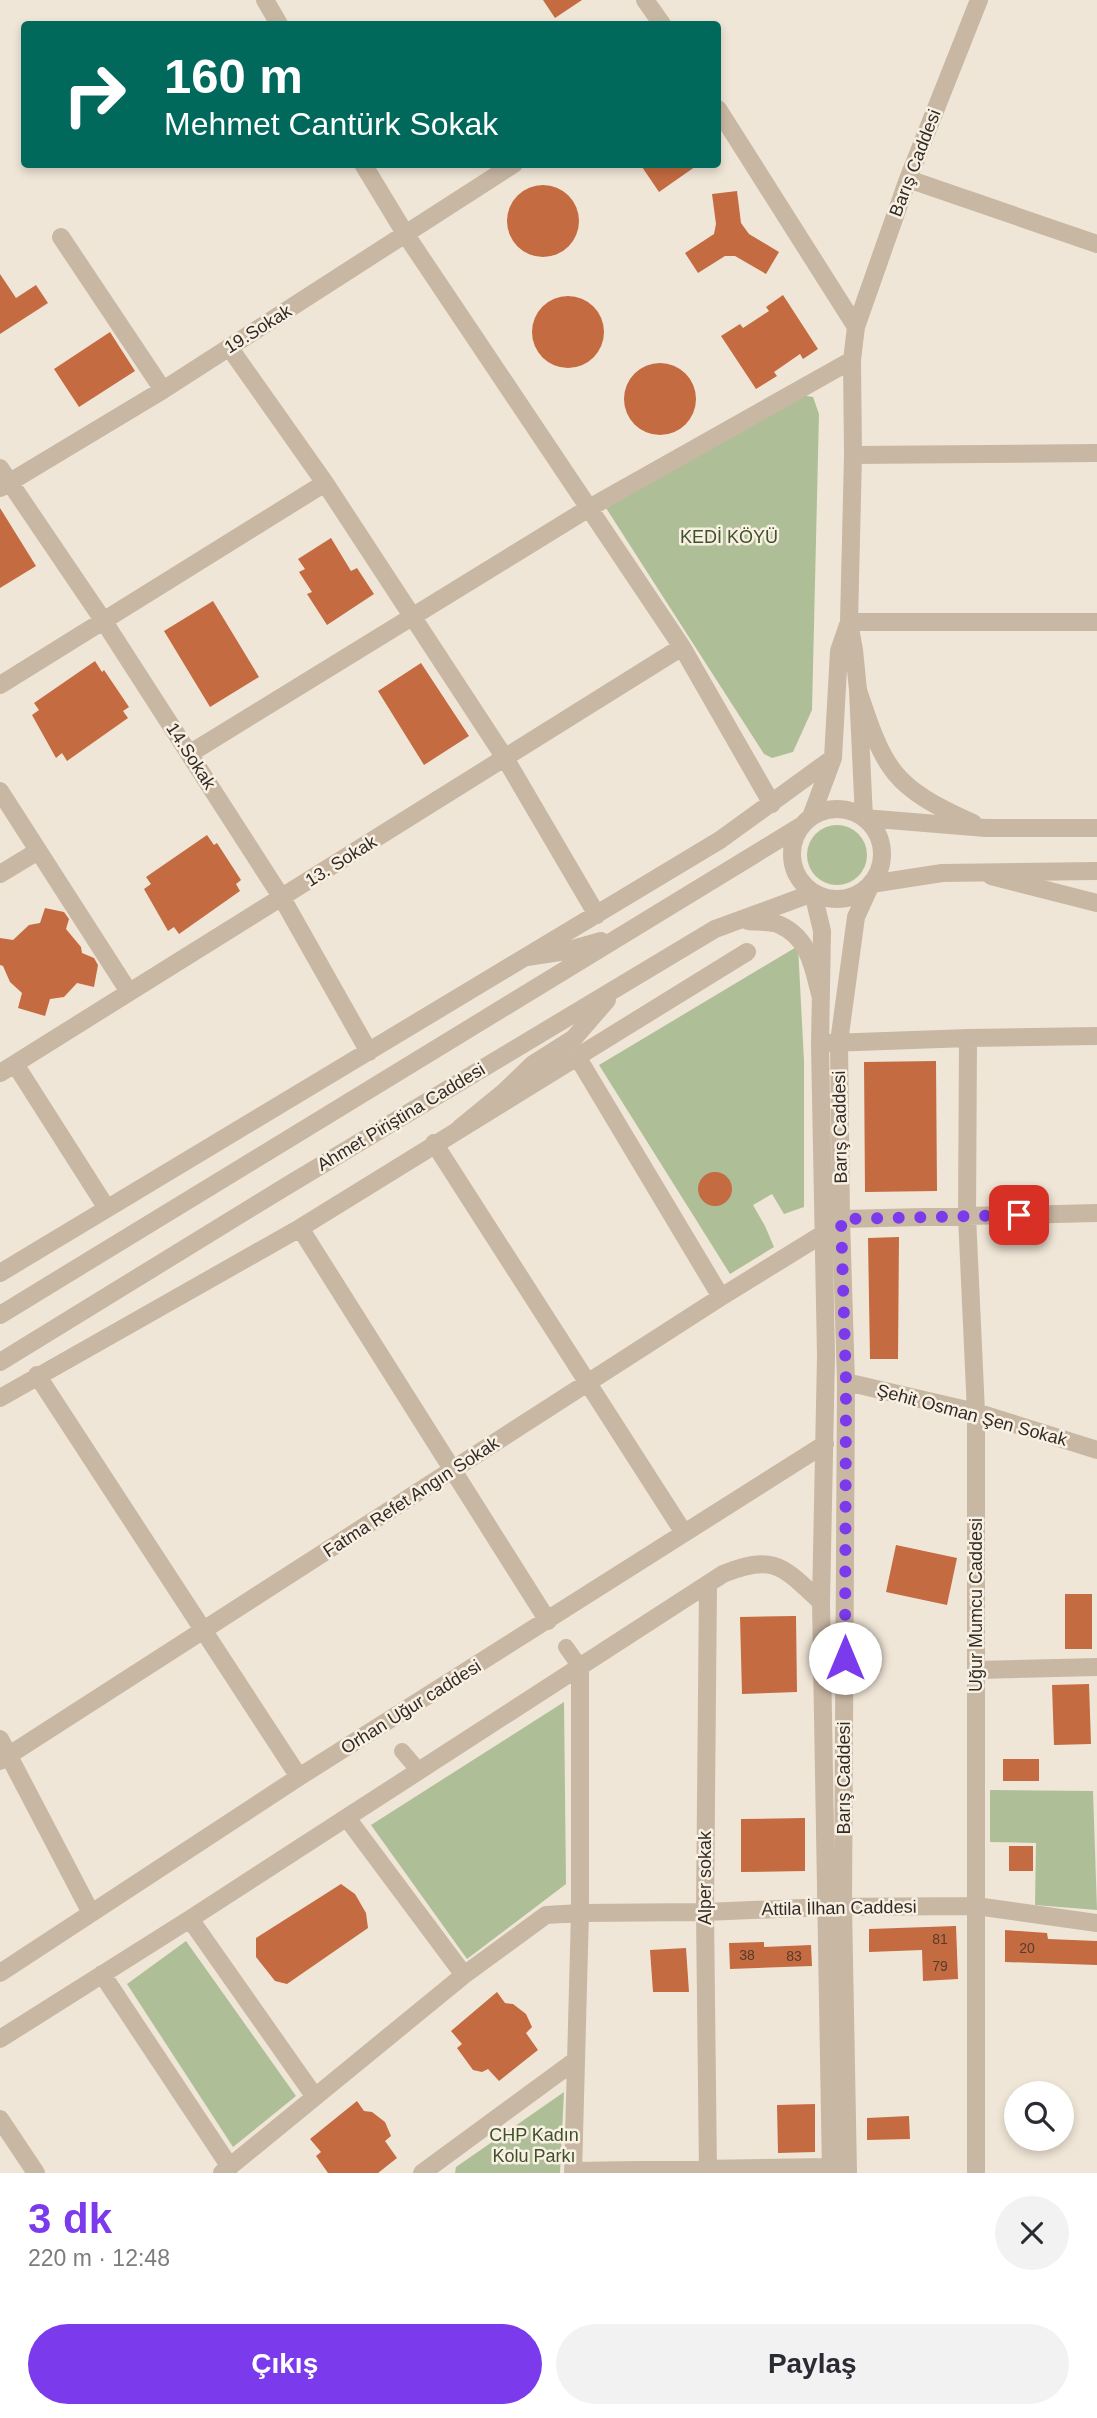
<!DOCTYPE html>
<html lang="tr">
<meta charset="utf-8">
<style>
:root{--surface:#fff;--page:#f2f2f3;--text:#2b2b33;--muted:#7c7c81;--accent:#7c3aed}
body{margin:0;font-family:Arial,sans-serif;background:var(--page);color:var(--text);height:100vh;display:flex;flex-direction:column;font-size:26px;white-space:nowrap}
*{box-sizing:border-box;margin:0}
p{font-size:23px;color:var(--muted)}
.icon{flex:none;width:38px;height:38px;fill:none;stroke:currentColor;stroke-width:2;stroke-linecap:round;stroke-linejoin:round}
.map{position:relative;height:2173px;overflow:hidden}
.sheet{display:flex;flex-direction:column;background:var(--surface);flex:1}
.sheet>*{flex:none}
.banner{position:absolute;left:21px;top:21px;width:700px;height:147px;border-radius:7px;box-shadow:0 4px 10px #0003;background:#00695c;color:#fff;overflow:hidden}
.buttons{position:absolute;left:1004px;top:2081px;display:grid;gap:14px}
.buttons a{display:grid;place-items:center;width:70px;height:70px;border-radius:50%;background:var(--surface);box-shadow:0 4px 10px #0003;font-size:35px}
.pin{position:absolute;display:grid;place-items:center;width:60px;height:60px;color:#fff;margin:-30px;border-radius:14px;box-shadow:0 4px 10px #0006}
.me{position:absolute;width:77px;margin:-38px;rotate:0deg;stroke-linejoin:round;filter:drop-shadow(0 0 5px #0008)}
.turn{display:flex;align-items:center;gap:24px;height:147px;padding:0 28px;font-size:32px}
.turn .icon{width:91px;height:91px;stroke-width:2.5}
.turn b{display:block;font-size:49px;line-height:60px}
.round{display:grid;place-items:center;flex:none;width:74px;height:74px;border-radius:37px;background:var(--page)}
.overview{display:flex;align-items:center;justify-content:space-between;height:119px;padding:0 28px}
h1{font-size:42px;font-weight:600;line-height:52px;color:var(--accent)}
.action{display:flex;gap:14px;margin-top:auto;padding:14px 28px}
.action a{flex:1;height:80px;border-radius:42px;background:var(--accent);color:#fff;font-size:28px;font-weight:600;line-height:80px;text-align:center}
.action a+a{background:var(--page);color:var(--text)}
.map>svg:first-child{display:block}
</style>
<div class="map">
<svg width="1097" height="2173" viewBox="0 0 1097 2173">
<rect width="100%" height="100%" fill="#f0e6d7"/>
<path fill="#aebf98" d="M801 395 813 397 819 414 812 710 793 752 772 758 764 754 606 508Z
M807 855a30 30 0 1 1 60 0a30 30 0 1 1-60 0Z
M798 946 804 1061V1207L784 1214 772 1194 753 1205 765 1226 774 1247 730 1274 599 1065Z
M564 1702 566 1884 467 1959 371 1825Z
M990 1790 1093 1791 1097 1910 1035 1905 1036 1843 990 1842Z
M186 1941 296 2096 233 2147 127 1984Z
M564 2092 560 2173H455L456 2167Z"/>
<path fill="#c46b41" d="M543 0H582L555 18Z
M640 164H699L659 192Z
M507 221a36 36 0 1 1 72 0a36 36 0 1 1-72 0Z
M737 191 741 223 749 234 779 252 766 274 735 256H725L698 273 685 253 714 234 716 224 712 194Z
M0 274 16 298 36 285 48 303 0 334Z
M783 295 818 349 803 359 800 354 774 372 777 376 756 389 721 336 740 324 743 328 769 311 766 307Z
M532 332a36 36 0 1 1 72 0a36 36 0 1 1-72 0Z
M110 332 135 371 79 407 54 369Z
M624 399a36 36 0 1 1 72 0a36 36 0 1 1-72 0Z
M0 508 36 566 0 588Z
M331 538 351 571 357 568 374 594 327 625 307 594 312 592 299 572 305 569 298 559Z
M213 601 259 677 210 707 164 631Z
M95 661 102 672 104 670 129 707 123 711 128 718 67 761 62 753 56 758 32 715 39 710 34 703Z
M421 663 469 736 424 765 378 691Z
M207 835 214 845 217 843 241 880 236 884 240 891 179 934 174 927 168 931 144 889 151 884 146 877Z
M45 908 64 912 69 919 66 929 81 947 82 953 94 958 98 965 94 987 77 983 64 997 50 999 45 1016 18 1008 22 993 10 982 3 966 0 965V938L13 940 29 925 40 923Z
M936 1061 937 1191 865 1192 864 1062Z
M698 1189a17 17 0 1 1 34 0a17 17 0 1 1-34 0Z
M899 1237 898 1359H870L868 1238Z
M896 1545 957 1558 947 1605 886 1592Z
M1065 1594H1092V1649H1065Z
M796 1616 797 1692 742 1694 740 1617Z
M1089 1684 1091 1744 1054 1745 1052 1685Z
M1003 1759H1039V1781H1003Z
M805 1818V1871L741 1872V1819Z
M1009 1846H1033V1871H1009Z
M341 1884 355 1894 366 1913 368 1928 287 1984 275 1981 256 1957V1938Z
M956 1926 958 1979 923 1981 922 1950 869 1952V1929Z
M1005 1930 1047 1933 1048 1939 1097 1941V1965L1005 1962Z
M764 1942V1947L811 1945 812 1966 730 1969 729 1943Z
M686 1948 689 1992H653L650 1950Z
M497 1992 505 2003 513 2004 526 2014 532 2027 526 2033 538 2050 499 2081 488 2069 482 2072 473 2070 457 2048 462 2044 451 2031Z
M357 2101 364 2111 372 2112 385 2122 391 2136 385 2141 397 2158 378 2173H328L316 2156 321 2152 310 2139Z
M815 2104V2152L778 2153 777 2105Z
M909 2116 910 2139 867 2140V2118Z"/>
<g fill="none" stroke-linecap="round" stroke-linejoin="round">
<path stroke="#c8b7a3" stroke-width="16" d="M566 1647 580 1667
M402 1751 419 1771"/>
<path stroke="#c8b7a3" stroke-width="18" d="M265 0 279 24
M645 0 662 24
M718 109 856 327
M363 164 406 235 682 647 772 804
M908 179 1097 244
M61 237 163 390
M229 347 325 483 505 758 597 915
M853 455 1097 453
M0 468 103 620 282 898 369 1052
M0 488 163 390 514 164
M849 622H1097
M0 685 325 483
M189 754 589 508 852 360
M0 791 129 992
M811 817 833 758 839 651 848 625
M864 818 858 690 854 650 849 622 853 455 852 360 856 327 908 179 979 0
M0 874 38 851
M991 876 1097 903
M813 893 822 931 820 1045 826 1356 821 1602 831 2173
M968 1038 967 1216 976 1412V2173
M830 1043 968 1038 1097 1036
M578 1058 721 1297
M15 1064 106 1207
M0 1073 682 647
M434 1143 684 1533
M300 1228 548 1621
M0 1273 720 840 833 758
M37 1375 299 1777
M846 1382 976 1412 1097 1450
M0 1398 300 1228 747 952
M976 1670 1097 1667
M0 1739 91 1913
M0 1761 721 1297 823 1234 841 1219 1097 1213
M347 1818 464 1975
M190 1919 315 2097
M0 1973 299 1777 825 1444
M102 1974 230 2167
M0 2039 190 1919 723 1574C775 1553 783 1567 821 1602
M0 2119 36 2173
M573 2171 831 2167
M222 2173 464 1975 546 1915 580 1913 705 1912 826 1907 976 1906 1097 1923
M422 2173 576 2060
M573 2173 580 1913V1667
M708 2173 705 1912 708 1584
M848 2173 843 1907 846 1382 841 1219 839 1042 856 917 871 884"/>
<path stroke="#c8b7a3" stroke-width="18" d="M858 690C885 772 893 787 973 823
M792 854a45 45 0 1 1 90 0a45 45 0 1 1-90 0Z
M864 818 986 828H1097
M871 884 942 873 1097 871
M748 921C757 922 771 921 780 925 809 938 813 967 820 994
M527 957 566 951 601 941
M460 1128 504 1092 533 1064 574 1038 607 1000
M0 1315 801 826
M0 1362 285 1187 715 929 813 893"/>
</g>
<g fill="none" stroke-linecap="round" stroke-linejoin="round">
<path stroke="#7c3aed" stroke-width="12" stroke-dasharray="0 21.6" d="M845 1658 846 1382 841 1219 1019 1215"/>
</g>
<g text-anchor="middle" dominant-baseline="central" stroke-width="5" stroke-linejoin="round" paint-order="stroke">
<g font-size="14" fill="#573b2c">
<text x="940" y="1939">81</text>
<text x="1027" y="1948">20</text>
<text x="747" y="1955">38</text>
<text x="794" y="1956">83</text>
<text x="940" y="1966">79</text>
</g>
<g font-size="18" fill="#332b25" stroke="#f8f0e3">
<text transform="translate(915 163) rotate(-69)">Barış Caddesi</text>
<text transform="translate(258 329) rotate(-32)">19.Sokak</text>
<text transform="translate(191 756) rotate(57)">14.Sokak</text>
<text transform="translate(341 861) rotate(-32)">13. Sokak</text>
<text transform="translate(401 1117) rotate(-31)">Ahmet Piriştina Caddesi</text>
<text transform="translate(840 1127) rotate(-91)">Barış Caddesi</text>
<text transform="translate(972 1415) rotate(15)">Şehit Osman Şen Sokak</text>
<text transform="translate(411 1497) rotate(-33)">Fatma Refet Angın Sokak</text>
<text transform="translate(976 1605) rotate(-90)">Uğur Mumcu Caddesi</text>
<text transform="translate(411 1707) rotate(-32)">Orhan Uğur caddesi</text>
<text transform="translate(844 1778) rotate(-90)">Barış Caddesi</text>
<text transform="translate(705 1878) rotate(-90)">Alper sokak</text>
<text transform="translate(839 1908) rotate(-1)">Attila İlhan Caddesi</text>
</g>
<g font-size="18" fill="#3f5129" stroke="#f8f0e3">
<text x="729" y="537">KEDİ KÖYÜ</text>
<text x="534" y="2135">CHP Kadın<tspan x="534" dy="21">Kolu Parkı</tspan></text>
</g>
</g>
</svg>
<div class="buttons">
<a><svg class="icon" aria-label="search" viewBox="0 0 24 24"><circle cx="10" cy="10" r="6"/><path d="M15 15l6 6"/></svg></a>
</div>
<div class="pin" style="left:1019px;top:1215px;background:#d93025"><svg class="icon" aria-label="arrive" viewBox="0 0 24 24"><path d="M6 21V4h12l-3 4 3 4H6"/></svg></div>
<svg class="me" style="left:845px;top:1658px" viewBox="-20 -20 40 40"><circle r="19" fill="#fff"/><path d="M0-13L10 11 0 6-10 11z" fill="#7c3aed"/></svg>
<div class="banner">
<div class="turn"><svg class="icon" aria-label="right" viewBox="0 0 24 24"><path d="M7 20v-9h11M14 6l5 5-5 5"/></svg><div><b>160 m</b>Mehmet Cantürk Sokak</div></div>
</div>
</div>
<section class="sheet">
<div class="overview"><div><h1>3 dk</h1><p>220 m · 12:48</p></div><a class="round"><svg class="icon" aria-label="close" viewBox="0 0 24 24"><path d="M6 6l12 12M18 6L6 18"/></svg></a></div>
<div class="action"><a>Çıkış</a><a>Paylaş</a></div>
</section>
